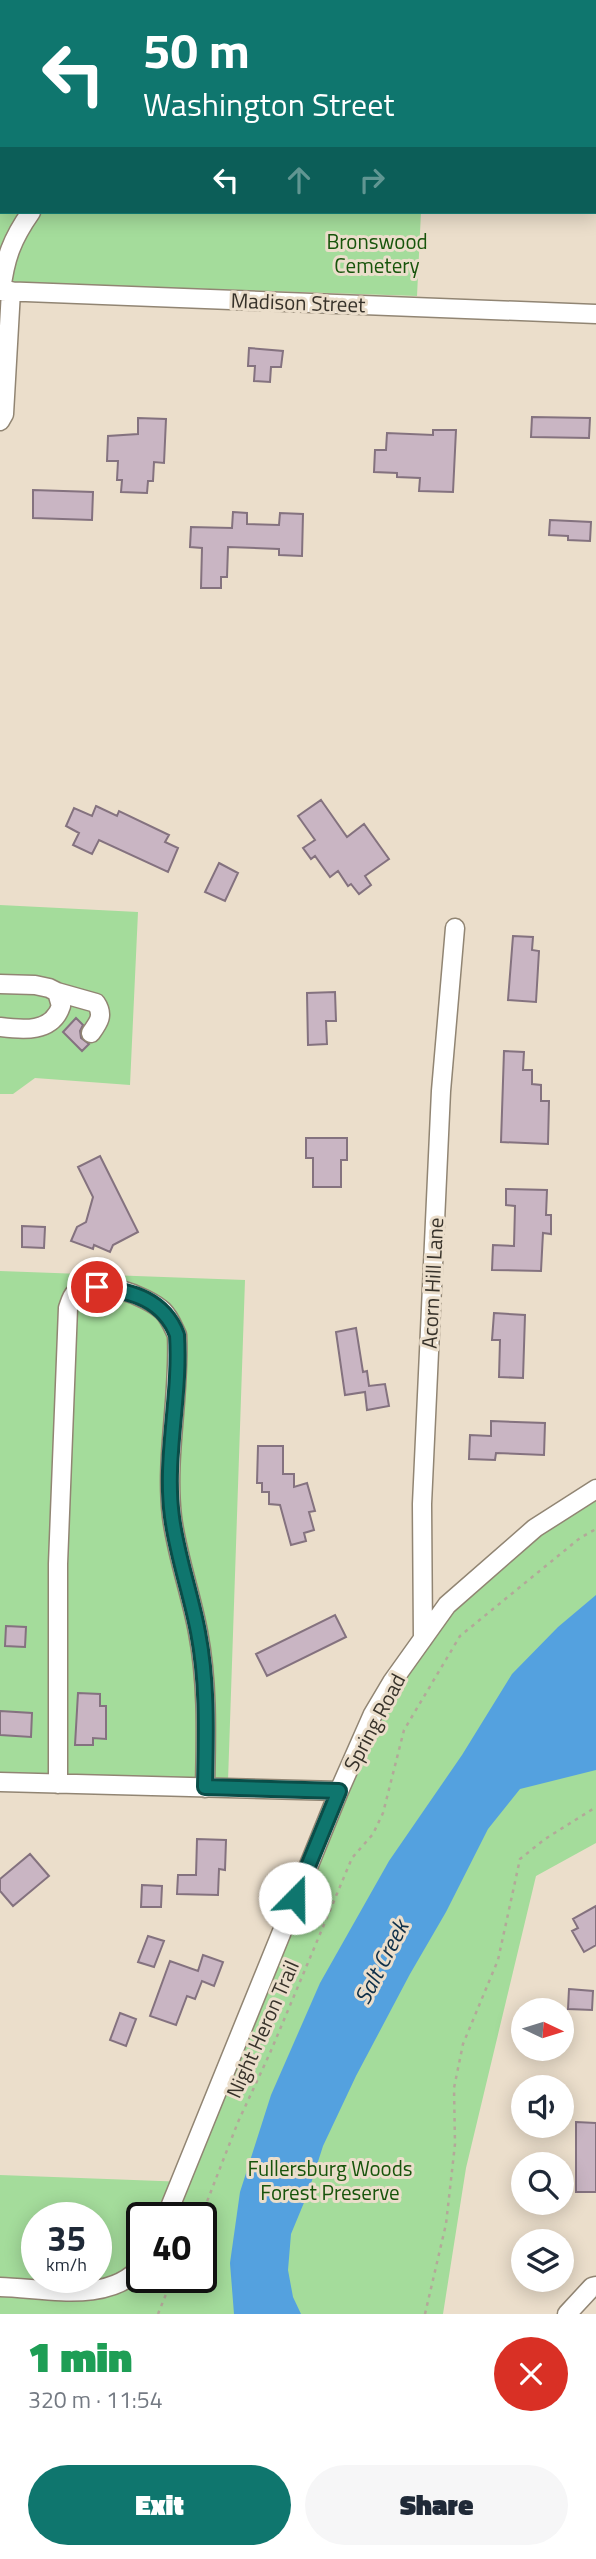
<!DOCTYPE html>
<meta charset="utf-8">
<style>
:root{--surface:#fff;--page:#f6f6f7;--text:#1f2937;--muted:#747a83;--accent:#0f766e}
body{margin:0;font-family:"Titillium Web",sans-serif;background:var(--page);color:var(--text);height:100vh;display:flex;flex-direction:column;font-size:26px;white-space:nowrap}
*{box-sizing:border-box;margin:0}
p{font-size:23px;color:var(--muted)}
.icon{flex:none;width:38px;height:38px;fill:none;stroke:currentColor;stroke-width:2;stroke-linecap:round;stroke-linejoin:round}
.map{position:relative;height:2314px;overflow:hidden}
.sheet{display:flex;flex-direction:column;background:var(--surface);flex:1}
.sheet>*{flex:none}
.guide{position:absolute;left:0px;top:0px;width:597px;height:214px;box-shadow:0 4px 18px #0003;background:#0f766e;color:#fff;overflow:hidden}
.needle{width:46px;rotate:94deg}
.fabs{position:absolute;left:511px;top:1998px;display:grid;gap:14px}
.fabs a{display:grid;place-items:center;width:63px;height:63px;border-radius:50%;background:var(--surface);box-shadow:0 4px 18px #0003;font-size:35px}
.speed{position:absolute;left:21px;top:2202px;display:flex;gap:14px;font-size:35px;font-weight:700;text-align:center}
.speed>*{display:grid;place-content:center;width:91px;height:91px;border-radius:50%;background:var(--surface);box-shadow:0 4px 18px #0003;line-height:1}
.speed small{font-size:18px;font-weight:400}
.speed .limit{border:4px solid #111;border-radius:10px;background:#fff;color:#111}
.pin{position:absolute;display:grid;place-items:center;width:60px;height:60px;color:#fff;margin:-30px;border:4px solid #fff;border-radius:50%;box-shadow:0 2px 7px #0007}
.me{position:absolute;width:77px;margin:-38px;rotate:22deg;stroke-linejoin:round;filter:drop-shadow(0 0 5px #0008)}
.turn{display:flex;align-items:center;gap:24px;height:147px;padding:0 28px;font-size:32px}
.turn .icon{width:91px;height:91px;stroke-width:2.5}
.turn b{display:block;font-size:49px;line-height:60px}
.lanes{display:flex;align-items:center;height:66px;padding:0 28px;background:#0003;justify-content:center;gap:35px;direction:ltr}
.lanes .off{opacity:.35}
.round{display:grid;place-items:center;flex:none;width:74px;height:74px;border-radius:37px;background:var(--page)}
.summary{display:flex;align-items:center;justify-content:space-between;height:119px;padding:0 28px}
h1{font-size:42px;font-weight:800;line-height:52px;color:#1e9e55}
.button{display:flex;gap:14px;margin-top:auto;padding:14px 28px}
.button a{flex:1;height:80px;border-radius:42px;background:var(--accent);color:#fff;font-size:28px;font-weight:800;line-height:80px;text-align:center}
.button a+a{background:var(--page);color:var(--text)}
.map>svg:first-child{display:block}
</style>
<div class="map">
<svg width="596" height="2314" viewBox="0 0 596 2314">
<rect width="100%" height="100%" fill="#ebdecb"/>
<path fill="#a4dc9b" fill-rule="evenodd" d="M0 0H430L2 2V212H421L417 296 0 282Z
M0 905 138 912 130 1085 35 1078 13 1094H0Z
M0 1271 245 1280 228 1781 0 1774Z
M596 1495V1843L536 1876 466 2168 443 2314H0V2175L187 2182 366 1737 452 1607 531 1539ZM37 2217H96V2277H37ZM142 2217H201V2277H142Z"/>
<path fill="#54a1df" d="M596 1595V1770L520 1789 488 1829 446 1912 410 1974 356 2076 323 2146 308 2193 291 2234 288 2270 293 2297 301 2314H234L230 2263 240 2192 271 2095 320 1983 389 1861 462 1755 512 1674 558 1627Z"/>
<path fill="#c9b5c3" stroke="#84727f" stroke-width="2" d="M249 348 283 351 281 367H271L270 382 254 381 255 366H248Z
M532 417 590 418 589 438 531 437Z
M138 418 166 419 164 463 154 462 153 481H148L147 493 121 492 122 480H117L118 461H107L108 436 138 434Z
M433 430H456L453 492 419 491 420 478 397 477V473L374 472 375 450H386L387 433 433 435Z
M33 490 93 492 92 520 33 518Z
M233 512 247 513V524L279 525 280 513 303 514 302 556 279 555V549L228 547 227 577H221V588H201L202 548 190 547 191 527 232 528Z
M550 520 591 522 590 541 568 540V536L549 535Z
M321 800 347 837 364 824 389 859 365 876 371 885 359 894 351 884 348 886 338 871 330 877 315 856 311 859 303 848 315 840 298 816Z
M96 806 117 816 119 811 169 835 165 842 178 848 168 872 99 840 92 854 73 845 79 833 66 826 74 808 92 816Z
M219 863 238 873 225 901 205 892Z
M513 936 533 937 532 950 539 951 536 1002 508 1000Z
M335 992 336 1021H326L327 1044 308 1045 307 993Z
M76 1018 83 1025 80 1031 81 1038 89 1044 82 1051 63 1032Z
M504 1051 524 1052 523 1070H532V1084L541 1085V1101H549L548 1144 501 1142Z
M306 1138H347V1160H341V1187H313V1158H306Z
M100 1156 138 1232 113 1245 110 1252 94 1245 93 1249 71 1241 77 1227 86 1222 93 1197 78 1167Z
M506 1189 547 1190 546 1215H551V1234L543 1233 541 1271 492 1270 493 1245 514 1246 515 1206 506 1205Z
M22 1226 45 1227 44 1248 22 1247Z
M494 1313 525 1315 523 1378 499 1377 500 1340H492Z
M356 1328 363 1372 367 1371 369 1386 385 1384 389 1406 367 1410 365 1392 345 1395 336 1332Z
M491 1421 545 1423 544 1455 496 1453 495 1460 469 1459 470 1435 491 1436Z
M258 1446H283V1474H294V1487L307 1483 315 1511 309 1512 314 1530 304 1533 306 1541 291 1545 280 1505 269 1504V1492H262V1483H257Z
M335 1615 346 1637 267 1676 256 1654Z
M6 1626 26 1627 25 1647 5 1646Z
M78 1693 100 1694V1706H106V1739L93 1738V1745H75Z
M0 1711 32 1713 31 1737 0 1735Z
M197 1839 226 1840 225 1870 219 1869 218 1895 177 1894 178 1875H196Z
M30 1854 49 1876 13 1906 0 1891V1879Z
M142 1885 162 1886 161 1907H141Z
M596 1906V1945L584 1952 572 1931 578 1928 573 1919Z
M148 1936 164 1941 154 1967 138 1962Z
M203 1955 223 1962 214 1986 202 1981 195 1999 187 1996 176 2025 150 2016 170 1961 198 1971Z
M569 1989 593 1991 592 2010 568 2009Z
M120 2013 136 2019 126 2046 110 2040Z
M576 2122 596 2123V2192H576Z"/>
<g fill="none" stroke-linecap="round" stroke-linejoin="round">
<g stroke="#918573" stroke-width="21">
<path id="minor" d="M166 2V0
M373 2V0
M595 23H596
M0 151 2 152
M0 291 596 314
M1 291C5 258 12 239 31 212
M0 421 4 414 11 291
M0 984 35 985 49 988 57 992 61 1006C52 1033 23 1030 0 1027
M57 992 96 1003C104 1015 99 1022 91 1033
M423 1639 422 1504 441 1091 455 928
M0 1782 339 1791
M58 1784V1564L68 1308C70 1303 71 1297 75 1293 94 1275 147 1296 163 1311 170 1318 173 1327 177 1335 180 1396 165 1457 172 1517 177 1556 191 1594 198 1632 208 1684 206 1736 205 1788
M166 2217 339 1791 373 1714 392 1682 447 1605 535 1528 596 1489
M0 2287C45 2288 111 2305 142 2265
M567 2314 592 2287 596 2286"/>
</g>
<path stroke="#b3a899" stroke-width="2.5" stroke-dasharray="3.5 5" stroke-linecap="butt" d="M201 2217 238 2122 270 2053 352 1858 373 1834 383 1813 404 1730 460 1636 580 1538 596 1529
M158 2314 173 2277
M425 2314 446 2224 455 2144 454 2088 463 2044 498 1960 520 1859 545 1839 596 1807"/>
<use href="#minor" stroke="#fff" stroke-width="18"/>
</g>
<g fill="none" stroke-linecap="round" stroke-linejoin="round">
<g stroke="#0a4d48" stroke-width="18">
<path id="route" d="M97 1287C132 1291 164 1300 177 1335 181 1396 164 1457 172 1517 177 1556 191 1594 198 1632 208 1684 206 1735 205 1787L339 1791 295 1898"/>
</g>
<use href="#route" stroke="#0f766e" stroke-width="12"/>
</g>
<g text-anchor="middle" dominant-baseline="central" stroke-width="6" stroke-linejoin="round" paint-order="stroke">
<g font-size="21" fill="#17540b" stroke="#ebdecb">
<text x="377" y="241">Bronswood<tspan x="377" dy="24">Cemetery</tspan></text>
<text x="330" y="2168">Fullersburg Woods<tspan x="330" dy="24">Forest Preserve</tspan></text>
</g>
<g font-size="21" fill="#37322a" stroke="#ebdecb">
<text transform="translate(298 302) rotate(2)">Madison Street</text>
<text transform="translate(432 1283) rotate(-87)">Acorn Hill Lane</text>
<text transform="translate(374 1722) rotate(-62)">Spring Road</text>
<text transform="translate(262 2029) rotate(-66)">Night Heron Trail</text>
</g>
<g font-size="23" font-style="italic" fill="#0f3049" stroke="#ebdecb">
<text transform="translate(381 1962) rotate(-63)">Salt Creek</text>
</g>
</g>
</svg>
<div class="fabs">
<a><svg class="needle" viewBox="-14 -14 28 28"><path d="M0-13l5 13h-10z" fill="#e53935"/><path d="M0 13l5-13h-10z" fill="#747a83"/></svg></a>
<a><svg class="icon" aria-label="sound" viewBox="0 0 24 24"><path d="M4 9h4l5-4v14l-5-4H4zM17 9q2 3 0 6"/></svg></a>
<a><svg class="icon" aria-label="search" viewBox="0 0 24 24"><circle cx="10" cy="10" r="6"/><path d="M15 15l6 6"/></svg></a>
<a><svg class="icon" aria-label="layers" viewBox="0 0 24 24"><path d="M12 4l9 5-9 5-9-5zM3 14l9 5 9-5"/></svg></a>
</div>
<div class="speed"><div>35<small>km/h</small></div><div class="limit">40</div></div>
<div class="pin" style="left:97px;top:1287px;background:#d93025"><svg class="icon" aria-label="arrive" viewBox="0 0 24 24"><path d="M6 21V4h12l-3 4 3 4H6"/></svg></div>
<svg class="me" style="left:295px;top:1898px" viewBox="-20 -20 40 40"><circle r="19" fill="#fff"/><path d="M0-13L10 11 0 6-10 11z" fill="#0f766e"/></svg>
<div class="guide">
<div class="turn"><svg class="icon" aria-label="left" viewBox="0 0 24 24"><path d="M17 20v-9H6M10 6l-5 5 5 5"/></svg><div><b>50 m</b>Washington Street</div></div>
<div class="lanes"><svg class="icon" aria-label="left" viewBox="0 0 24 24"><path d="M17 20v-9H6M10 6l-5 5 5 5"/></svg><svg class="icon off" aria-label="ahead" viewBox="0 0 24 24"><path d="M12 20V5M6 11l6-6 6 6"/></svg><svg class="icon off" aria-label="right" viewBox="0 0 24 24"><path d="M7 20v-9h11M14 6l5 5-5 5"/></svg></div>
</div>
</div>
<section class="sheet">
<div class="summary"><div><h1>1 min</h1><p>320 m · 11:54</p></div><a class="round" style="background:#d93025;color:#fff"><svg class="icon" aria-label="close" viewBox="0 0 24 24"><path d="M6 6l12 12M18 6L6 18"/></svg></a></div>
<div class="button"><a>Exit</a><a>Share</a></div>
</section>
